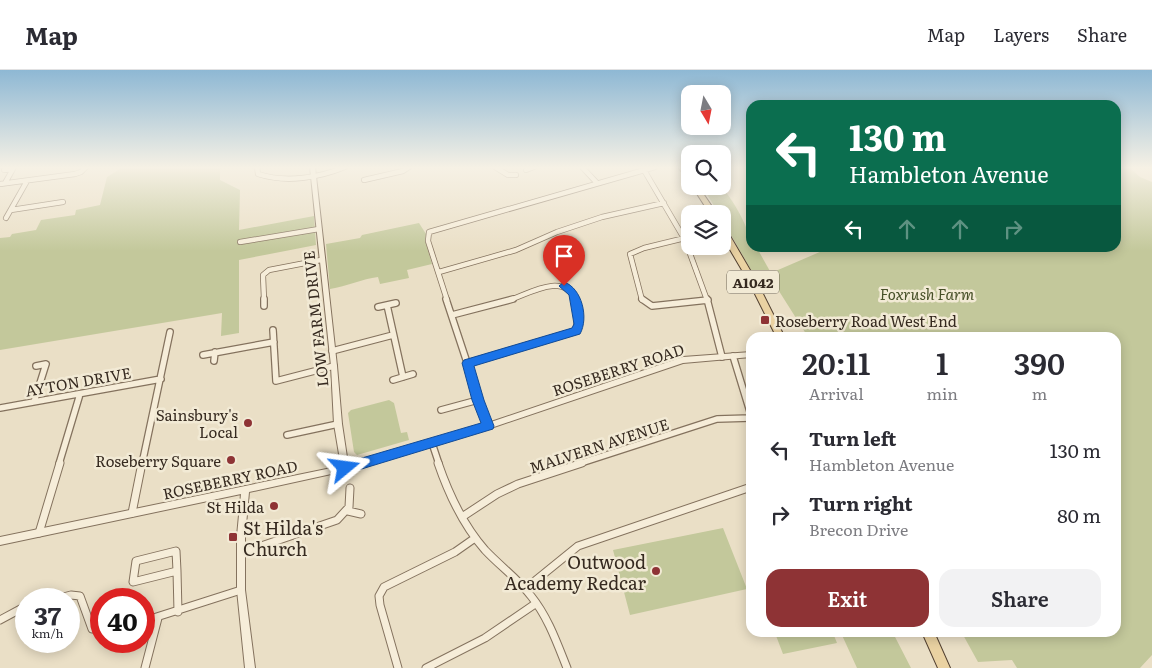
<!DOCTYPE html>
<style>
:root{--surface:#fff;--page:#f2f2f3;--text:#2b2b33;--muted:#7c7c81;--line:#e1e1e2;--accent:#8e3335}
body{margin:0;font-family:Literata,serif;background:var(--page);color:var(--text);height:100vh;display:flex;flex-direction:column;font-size:19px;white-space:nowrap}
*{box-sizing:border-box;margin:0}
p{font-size:16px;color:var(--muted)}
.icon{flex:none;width:28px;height:28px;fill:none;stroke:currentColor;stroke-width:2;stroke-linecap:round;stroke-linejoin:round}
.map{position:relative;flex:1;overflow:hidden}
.panel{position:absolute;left:746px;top:262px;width:375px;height:305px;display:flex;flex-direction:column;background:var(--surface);border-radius:15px;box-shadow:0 2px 12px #0003}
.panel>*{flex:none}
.guide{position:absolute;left:746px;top:30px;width:375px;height:152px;border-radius:15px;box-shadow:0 2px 12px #0003;background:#0b6e4f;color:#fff;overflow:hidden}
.needle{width:32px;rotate:170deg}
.buttons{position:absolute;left:681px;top:15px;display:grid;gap:10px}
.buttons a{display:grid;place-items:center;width:50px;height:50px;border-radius:10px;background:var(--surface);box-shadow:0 2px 12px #0003;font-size:25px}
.speed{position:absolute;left:15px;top:518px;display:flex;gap:10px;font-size:25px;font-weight:700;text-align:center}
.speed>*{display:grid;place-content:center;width:65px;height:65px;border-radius:50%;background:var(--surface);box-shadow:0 2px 12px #0003;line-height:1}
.speed small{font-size:12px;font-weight:400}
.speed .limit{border:8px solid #d22;background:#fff;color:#111}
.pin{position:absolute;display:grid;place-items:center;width:42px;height:42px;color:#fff;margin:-51px -21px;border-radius:50% 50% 50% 0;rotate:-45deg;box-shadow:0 0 5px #0007}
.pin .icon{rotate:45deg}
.me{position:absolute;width:55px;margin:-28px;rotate:74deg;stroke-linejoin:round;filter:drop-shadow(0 0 4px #0008)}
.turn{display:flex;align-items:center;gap:18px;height:105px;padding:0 20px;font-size:22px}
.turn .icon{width:65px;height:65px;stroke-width:2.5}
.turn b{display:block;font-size:35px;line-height:42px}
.lanes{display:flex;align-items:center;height:48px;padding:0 20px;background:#0003;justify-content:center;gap:25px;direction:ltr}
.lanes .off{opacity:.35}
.eta{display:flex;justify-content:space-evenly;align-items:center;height:85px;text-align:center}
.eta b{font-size:30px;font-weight:600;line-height:35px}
.cta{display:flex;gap:10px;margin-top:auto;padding:10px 20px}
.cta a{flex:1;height:58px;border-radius:15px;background:var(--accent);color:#fff;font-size:20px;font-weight:600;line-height:58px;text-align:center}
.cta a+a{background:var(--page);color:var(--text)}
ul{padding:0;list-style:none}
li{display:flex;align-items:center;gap:15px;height:65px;padding:0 20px}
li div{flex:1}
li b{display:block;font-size:19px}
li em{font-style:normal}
header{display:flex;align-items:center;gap:30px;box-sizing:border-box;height:70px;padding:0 25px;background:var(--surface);border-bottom:1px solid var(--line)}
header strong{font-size:24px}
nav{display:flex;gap:28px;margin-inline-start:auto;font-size:18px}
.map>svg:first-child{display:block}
</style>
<header>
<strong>Map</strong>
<nav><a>Map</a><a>Layers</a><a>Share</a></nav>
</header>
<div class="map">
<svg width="1152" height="598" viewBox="0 0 1152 598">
<rect width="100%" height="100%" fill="#eadfc6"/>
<path fill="#c3c89b" d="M123 97H220V110L240 120 239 160 314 146 316 175 239 190V263L221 266 222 243 0 280V168L10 167 12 164 36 160 41 150 75 145 76 140 100 135 107 107Z
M1116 97H1129L1140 107 1152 112V585L1140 598H1017L1012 590 978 592 962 563 1116 562V268L808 267 772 210 771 203 754 205 723 151 722 144H719L702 116H721C733 130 751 159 751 178H757L771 203 829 178H1116Z
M419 153 426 164 425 170 432 194 407 200 409 208 380 214 378 207C362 209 347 216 330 219L326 174 360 168 362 165Z
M389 330 394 333 401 363 407 362 409 370 357 385 354 382 348 343 351 340Z
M723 458 747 519 630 545 613 480Z
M775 563H833L837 573 783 584Z
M841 563H893L911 598H857Z"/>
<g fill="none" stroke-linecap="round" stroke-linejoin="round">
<g stroke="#84725e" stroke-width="6">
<path id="minor-far2" d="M257 97 258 104C286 113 318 108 345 97
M495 97 508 105H516
M582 97 597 113
M4 100 13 99 5 113
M526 100 534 97
M644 100 685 170 707 230
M364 110 403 101 409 97
M0 114 75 104 81 102 86 97
M11 140 63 132
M6 148 27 111
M240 172 319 159
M439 202 516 180 557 162 602 147 664 133
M264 230 263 205 269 200 321 190
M447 230 428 171 429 162 655 97
M510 230C530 223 564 202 575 230
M642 230 630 184 644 178 685 168"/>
</g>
<g stroke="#84725e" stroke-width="8">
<path id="minor-far1" d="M264 229V236
M446 229 488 356
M642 229 652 236 708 230
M707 229 722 287
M387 235 403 307
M378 237 396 233
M452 245 513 229
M273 260 276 311 334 296
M332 281 393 265
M203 285 274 272
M733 286 751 345
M214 291 215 282
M468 293 576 261 579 245 575 229
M393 310 413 304
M34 332 46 294 36 296
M0 338 161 309
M441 340 478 330
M287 365 338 354
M432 373 439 394
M59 394 80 324
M142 394 170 262
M578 394 717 349 751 348"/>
</g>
<g stroke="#84725e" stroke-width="9">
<path id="minor" d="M438 393C449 425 463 455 485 480 500 496 518 509 531 526 548 547 557 573 567 598
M348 441 361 444
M132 443 142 393
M462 447 497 424 518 414 582 393
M39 463 60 393
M176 481 177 501 133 512 136 491Z
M241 483 337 450 349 437 350 418
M177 501 178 542
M525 519 578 476 751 417
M56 529 71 525 80 526 92 559H101
M0 550 26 536
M144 551 241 520
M145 598 158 548
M398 598 380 535 379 526 384 517 455 482 475 468
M426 598 485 568 535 534"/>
</g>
<g stroke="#84725e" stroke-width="2">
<path id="tertiary" d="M310 97H315L337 296 342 354 348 394 488 353 683 287 751 282V287L683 293 488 359 345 401 249 422 245 466V520L255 598H245L237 520V466L241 424 0 475V467L341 396 334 354 331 296Z"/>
</g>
<g stroke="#524031" stroke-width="2">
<path id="primary" d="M678 97H684L690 105V111L688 110Z
M692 116H698L717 144H710Z
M722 157 726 159 757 212 785 268H777L749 212 722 166Z
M922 562H934L950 598H938Z"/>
</g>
<use href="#minor-far2" stroke="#f6edd9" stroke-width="4.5"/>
<use href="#minor-far1" stroke="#f6edd9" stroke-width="5.5"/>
<use href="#minor" stroke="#f6edd9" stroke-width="7"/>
<use href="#tertiary" fill="#f6edd9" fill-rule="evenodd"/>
<use href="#primary" fill="#ead2a2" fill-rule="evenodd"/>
</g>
<linearGradient id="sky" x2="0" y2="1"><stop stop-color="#8eb8d4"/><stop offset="0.54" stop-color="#f6f1e5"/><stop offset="1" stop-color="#f6f1e5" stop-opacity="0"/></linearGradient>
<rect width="1152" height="181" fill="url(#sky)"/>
<path fill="#1a73e8" stroke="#114b97" d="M564 212C582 218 589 248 580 264L474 296 484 330 494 356 493 359 345 404 341 402 339 398 341 394 345 393 481 353 472 330 462 293 464 290 572 258 574 254 569 225 559 216Z"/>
<g fill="#8e3335" stroke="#f2ead5" stroke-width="2">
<rect x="760" y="245" width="10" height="10" rx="2.5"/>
<circle cx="248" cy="353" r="5"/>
<circle cx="231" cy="390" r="5"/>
<circle cx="274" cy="436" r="5"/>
<rect x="228" y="462" width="10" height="10" rx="2.5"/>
<circle cx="656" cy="501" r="5"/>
</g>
<g text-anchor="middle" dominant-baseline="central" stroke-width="5" stroke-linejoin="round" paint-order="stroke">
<rect fill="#f2ead5" stroke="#6e6456" stroke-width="1" x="727" y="200.5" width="52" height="23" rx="4"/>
<g font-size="14" font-weight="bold" fill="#362a20">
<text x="753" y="212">A1042</text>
</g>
<g font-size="15" font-style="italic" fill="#475028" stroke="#f2ead5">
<text x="927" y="223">Foxrush Farm</text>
</g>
<g font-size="15" fill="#362a20" stroke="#f2ead5">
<text transform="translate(315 249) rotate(-96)">LOW FARM DRIVE</text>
<text transform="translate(618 299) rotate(-18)">ROSEBERRY ROAD</text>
<text transform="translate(78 311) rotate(-10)">AYTON DRIVE</text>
<text transform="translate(599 375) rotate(-18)">MALVERN AVENUE</text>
<text transform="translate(230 409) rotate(-12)">ROSEBERRY ROAD</text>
</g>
<g font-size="15" fill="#362a20" stroke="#f2ead5" text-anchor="end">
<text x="775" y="250" text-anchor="start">Roseberry Road West End</text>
<text x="238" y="344">Sainsbury's<tspan x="238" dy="17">Local</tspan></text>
<text x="221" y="390">Roseberry Square</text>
<text x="264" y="436">St Hilda</text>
</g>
<g font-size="18" fill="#362a20" stroke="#f2ead5" text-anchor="start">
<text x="243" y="457">St Hilda's<tspan x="243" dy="21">Church</tspan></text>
<text x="646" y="491" text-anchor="end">Outwood<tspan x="646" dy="21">Academy Redcar</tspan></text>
</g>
</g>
</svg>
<div class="buttons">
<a><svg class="needle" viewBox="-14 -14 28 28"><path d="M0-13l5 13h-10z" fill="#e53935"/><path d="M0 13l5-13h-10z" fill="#7c7c81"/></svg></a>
<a><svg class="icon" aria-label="search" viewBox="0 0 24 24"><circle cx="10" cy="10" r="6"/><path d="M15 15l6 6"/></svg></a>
<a><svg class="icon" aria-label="layers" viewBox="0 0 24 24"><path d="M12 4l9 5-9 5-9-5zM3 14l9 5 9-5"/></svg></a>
</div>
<div class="speed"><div>37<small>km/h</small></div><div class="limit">40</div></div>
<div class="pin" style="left:564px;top:216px;background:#d93025"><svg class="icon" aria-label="arrive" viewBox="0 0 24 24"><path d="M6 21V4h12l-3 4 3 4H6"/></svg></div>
<svg class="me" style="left:345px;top:398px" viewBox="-20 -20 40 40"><path d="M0-17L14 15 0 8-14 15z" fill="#1a73e8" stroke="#fff" stroke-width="4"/></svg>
<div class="guide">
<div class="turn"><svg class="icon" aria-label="left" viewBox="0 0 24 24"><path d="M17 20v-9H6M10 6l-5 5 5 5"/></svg><div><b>130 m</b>Hambleton Avenue</div></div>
<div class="lanes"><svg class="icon" aria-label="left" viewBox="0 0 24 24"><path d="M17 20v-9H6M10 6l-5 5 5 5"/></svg><svg class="icon off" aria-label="ahead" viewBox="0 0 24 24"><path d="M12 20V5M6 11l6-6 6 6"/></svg><svg class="icon off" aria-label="ahead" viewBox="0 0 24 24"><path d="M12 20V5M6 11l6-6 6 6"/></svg><svg class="icon off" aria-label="right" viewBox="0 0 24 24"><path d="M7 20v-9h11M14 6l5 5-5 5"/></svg></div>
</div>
<section class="panel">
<div class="eta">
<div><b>20:11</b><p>Arrival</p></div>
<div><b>1</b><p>min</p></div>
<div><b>390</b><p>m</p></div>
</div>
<ul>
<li><svg class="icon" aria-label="left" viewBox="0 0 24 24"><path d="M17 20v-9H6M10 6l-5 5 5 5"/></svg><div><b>Turn left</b><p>Hambleton Avenue</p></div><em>130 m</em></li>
<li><svg class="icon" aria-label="right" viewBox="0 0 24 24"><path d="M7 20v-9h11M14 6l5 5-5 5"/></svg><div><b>Turn right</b><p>Brecon Drive</p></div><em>80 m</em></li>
</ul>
<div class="cta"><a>Exit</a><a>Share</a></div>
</section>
</div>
